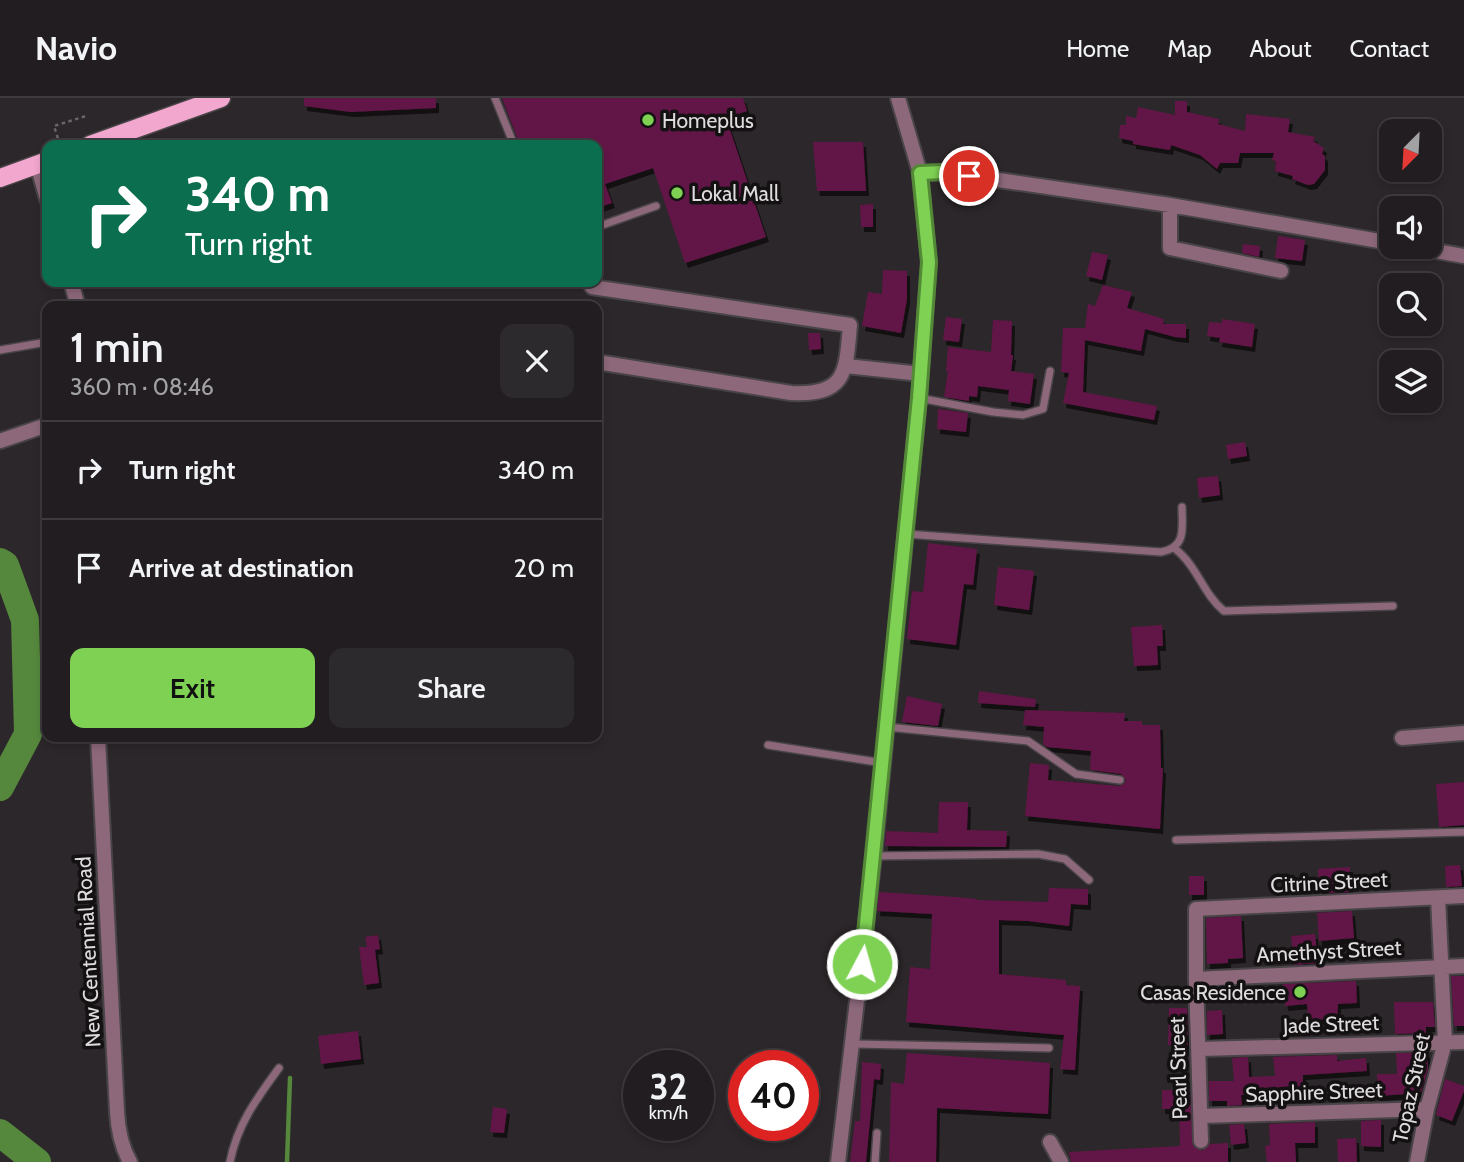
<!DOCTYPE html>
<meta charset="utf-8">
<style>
:root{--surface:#211d20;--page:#2d2a2d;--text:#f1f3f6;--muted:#a2a2a5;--line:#3e3b3e;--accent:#7ed153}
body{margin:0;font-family:Cabin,sans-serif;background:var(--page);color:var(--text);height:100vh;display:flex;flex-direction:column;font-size:26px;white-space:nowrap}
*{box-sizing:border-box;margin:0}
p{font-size:23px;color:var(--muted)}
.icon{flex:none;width:38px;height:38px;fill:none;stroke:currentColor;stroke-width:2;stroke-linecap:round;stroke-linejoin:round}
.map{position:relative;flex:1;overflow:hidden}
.sheet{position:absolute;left:42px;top:203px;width:560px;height:441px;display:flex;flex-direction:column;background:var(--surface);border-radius:14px;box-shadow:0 4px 10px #0003,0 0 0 2px var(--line)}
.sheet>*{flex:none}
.hud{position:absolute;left:42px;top:42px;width:560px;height:147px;border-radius:14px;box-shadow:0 4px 10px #0003,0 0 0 2px var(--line);background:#0b6e4f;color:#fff;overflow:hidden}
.needle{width:46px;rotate:204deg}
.tools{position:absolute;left:1379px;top:21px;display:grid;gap:14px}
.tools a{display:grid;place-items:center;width:63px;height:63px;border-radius:14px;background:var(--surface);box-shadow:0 4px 10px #0003,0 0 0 2px var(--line);font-size:35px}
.speed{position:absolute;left:623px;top:952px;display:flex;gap:14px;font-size:35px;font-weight:700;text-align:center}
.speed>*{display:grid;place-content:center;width:91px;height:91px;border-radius:50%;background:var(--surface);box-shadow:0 4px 10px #0003,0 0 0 2px var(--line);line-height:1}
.speed small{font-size:18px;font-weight:400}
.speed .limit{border:10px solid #d22;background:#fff;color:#111}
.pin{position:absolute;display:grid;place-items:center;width:60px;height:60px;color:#fff;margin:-30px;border:4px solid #fff;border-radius:50%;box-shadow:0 2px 7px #0007}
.me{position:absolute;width:77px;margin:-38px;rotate:6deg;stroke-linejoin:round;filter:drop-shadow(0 0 5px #0008)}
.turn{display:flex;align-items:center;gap:24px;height:147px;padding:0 28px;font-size:32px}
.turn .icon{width:91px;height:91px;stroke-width:2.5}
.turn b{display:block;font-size:49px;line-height:60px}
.round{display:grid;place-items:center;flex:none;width:74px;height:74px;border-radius:14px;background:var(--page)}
.headline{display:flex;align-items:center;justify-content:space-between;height:119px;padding:0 28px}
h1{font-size:42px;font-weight:600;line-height:52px}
.primary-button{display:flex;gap:14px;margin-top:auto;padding:14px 28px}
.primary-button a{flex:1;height:80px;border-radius:14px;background:var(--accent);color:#111;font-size:28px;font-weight:600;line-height:80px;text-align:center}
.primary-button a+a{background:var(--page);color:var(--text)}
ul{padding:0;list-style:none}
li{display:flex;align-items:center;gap:21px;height:98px;padding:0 28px;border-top:2px solid var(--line)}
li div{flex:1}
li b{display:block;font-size:26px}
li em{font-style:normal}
header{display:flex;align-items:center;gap:42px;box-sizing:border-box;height:98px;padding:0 35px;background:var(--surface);border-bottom:2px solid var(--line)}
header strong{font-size:33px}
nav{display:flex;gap:38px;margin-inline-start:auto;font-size:24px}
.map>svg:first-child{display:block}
</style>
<header>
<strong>Navio</strong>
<nav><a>Home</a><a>Map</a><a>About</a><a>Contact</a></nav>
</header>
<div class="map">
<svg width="1464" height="1064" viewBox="0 0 1464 1064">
<defs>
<filter id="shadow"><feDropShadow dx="3" dy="5" stdDeviation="0" flood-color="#0009"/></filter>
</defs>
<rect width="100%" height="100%" fill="#2c272a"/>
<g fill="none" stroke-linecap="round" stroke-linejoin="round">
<path stroke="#55883d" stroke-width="4.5" d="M287 1064 290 980"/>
<path stroke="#55883d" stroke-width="28" d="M0 464 5 467 25 522 28 636 0 689
M0 1035 37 1064"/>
</g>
<path fill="#621646" filter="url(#shadow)" d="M304 0H436V10L351 14 304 8Z
M502 0H743L747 13 726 20 766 139 685 165 653 70 605 86 612 105 597 110V47H520Z
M1175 3H1187V14L1219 21 1218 26 1245 33 1246 16 1290 21 1288 34 1315 39 1313 43 1324 50 1322 56 1325 58V72L1314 86 1308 87 1292 81 1293 78 1275 73 1276 63 1272 62 1274 55H1240L1238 65H1220L1217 71 1200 57 1171 47 1170 52 1133 46V43L1119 40 1120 27H1126V18L1136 20 1138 9 1175 17Z
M813 44H863L866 93H817Z
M873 106V129H861L860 107Z
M1278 138 1305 142 1302 163 1275 160Z
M1243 146 1260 148 1259 159 1242 155Z
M1092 154 1108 157 1102 182 1086 178Z
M883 172 907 173V201L901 235 862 228 868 194 882 196Z
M1103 187 1132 194 1127 210 1164 221 1163 226H1186V240L1175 239 1145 231 1141 253 1085 242 1083 294 1157 308 1154 322 1063 305 1069 275 1061 274 1063 230H1085L1088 206 1095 208Z
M946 219 962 221 959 244 943 242Z
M1222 221 1255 226 1252 249 1219 244 1220 240 1207 238 1209 224 1222 225Z
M993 222 1012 223 1011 257H1013L1011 273 1034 276 1030 306 1008 303 1009 292 978 288 977 299 969 298V303L944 299 948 273H946L948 249 991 254Z
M808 235H820L821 251 809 252Z
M938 311 968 315 966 334 937 331Z
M1245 344 1247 358 1228 361 1226 347Z
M1218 378 1220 397 1199 400 1197 380Z
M928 445 977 451 973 487 964 486 956 547 907 541 912 493 923 494Z
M998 469 1034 473 1029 512 994 507Z
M1162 527 1163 548H1157L1158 567 1134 568 1131 529Z
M979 593 1036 601 1035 609 978 605Z
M907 598 942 606 938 628 902 624Z
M1025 612 1125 615 1124 623H1142V627H1160L1161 670H1163L1160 731 1025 718 1030 665 1049 667 1048 682 1119 688 1124 686 1126 682 1121 676 1090 672 1091 653 1047 649 1043 646 1044 629 1023 627Z
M1464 684V727L1439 729 1436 686Z
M939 704H968L967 732 1007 733 1006 749 885 748 886 733 938 735Z
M1460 767 1462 788 1446 789 1445 768Z
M1350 769V794L1319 795 1318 771Z
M1189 778H1204V797H1189Z
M1049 790 1088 791V807L1071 806 1069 828 1028 823 999 822V876L1066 882V887L1080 888 1075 972 1060 971 1064 937 906 924 910 869 930 871 932 816 877 813 879 794 956 799 977 801V802L1048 804Z
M1352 813 1354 840 1319 843 1317 815Z
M1241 818 1243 860 1228 861V865L1207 866 1206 820Z
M1315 836 1318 865 1294 867 1291 838Z
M378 837 380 851 375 852 379 885 364 887 359 849H367L365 839Z
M1451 878H1464V928H1454Z
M1356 883 1357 905 1338 906 1337 922 1308 921 1307 906 1285 908 1283 886Z
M1394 904H1433L1435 929H1426V935L1395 936Z
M1169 910H1187L1188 947H1168Z
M1222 912 1223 936 1207 937V913Z
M358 933 361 961 321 966 318 938Z
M907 955 1050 965 1048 1016 937 1010 936 1064H889L891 984 904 986Z
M1396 955H1427L1428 971 1421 995 1378 998 1377 976H1397Z
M1337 957V963L1366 960 1367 973 1303 977V995L1241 997 1242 1007 1227 1008V1003H1209V983H1234L1232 960 1248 959 1249 979 1275 978 1273 959Z
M862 964 881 966 880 982 874 981 866 1064H850L855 1023H860Z
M1445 981 1464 988V993L1452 1023 1436 1017Z
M1162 992H1190L1193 1047 1202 1053 1210 1046 1228 1045V1064H1071L1069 1054 1180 1048 1179 1011H1162Z
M493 1009 507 1011 504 1035 490 1034Z
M1381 1022V1049L1361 1048V1023Z
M1315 1024V1045H1295L1296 1064H1267L1265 1048 1270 1047 1269 1026Z
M1244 1026 1246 1045 1231 1047 1229 1027Z
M1356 1040 1357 1064H1338L1337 1041Z"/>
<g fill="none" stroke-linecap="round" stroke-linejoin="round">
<g stroke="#494447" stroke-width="10">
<path id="service" d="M495 0 514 47
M597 129 656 108
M0 252 47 244
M919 300 993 314 1023 317 1043 311 1050 273
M906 436 1161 454C1187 449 1182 430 1182 409
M1174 450C1197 467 1203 496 1224 513L1393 508
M887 629 1028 643 1076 676 1120 682
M768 647 883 665
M1176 742 1464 734
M874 758 1038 756 1065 761 1089 782
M853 946 1049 950
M230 1064C237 1027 257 1000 279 970
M875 1064 877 1035"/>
</g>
<g stroke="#494447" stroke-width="18">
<path id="minor" d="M920 75 944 74 1170 107 1391 145
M1170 107V150L1281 173
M1413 149 1464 158
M592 189 850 227C846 273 847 298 791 295L597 264
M846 268 921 276
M0 343 47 327
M1402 640 1464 635
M1196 881 1464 868
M1200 951 1464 944
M1202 1018 1427 1011
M1201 1043 1196 881V811L1464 798
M1050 1044 1061 1064
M1417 1064 1427 1011 1445 944 1438 800"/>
</g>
<g stroke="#494447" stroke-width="18">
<path id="tertiary" d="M37 66 47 101
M71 184 78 208
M98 639 117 1014C118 1032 121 1048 130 1064
M838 1064 874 758 919 300 929 164 920 75 898 0"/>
</g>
<g stroke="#494447" stroke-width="21">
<path id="primary" d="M90 47 221 0
M0 80 47 63"/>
</g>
<path stroke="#6b6769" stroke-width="2.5" stroke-dasharray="3.5 3.5" stroke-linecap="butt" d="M60 47 54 28 86 18"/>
<use href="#service" stroke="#8d687b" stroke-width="7"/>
<use href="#minor" stroke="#8d687b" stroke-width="14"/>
<use href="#tertiary" stroke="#8d687b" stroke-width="14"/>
<use href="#primary" stroke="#f2a7cf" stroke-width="18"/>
</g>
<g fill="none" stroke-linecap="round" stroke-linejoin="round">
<g stroke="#528836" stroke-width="18">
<path id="route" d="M862 866 919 300 929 164 920 75 944 74 969 78"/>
</g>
<use href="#route" stroke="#7ed153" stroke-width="12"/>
</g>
<g fill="#7ed153" stroke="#131112" stroke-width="2.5">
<circle cx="648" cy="22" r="7"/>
<circle cx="677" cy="95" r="7"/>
<circle cx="1300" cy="894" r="7"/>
</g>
<g text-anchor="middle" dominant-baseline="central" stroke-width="7" stroke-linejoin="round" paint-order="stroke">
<g font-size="21" fill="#e0dcde" stroke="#131112" text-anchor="start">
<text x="662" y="22">Homeplus</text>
<text x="691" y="95">Lokal Mall</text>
<text x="1286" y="894" text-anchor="end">Casas Residence</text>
</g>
<g font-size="21" fill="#e0dcde" stroke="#131112">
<text transform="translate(1329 784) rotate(-3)">Citrine Street</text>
<text transform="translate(1329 853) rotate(-3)">Amethyst Street</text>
<text transform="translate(88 854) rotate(-93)">New Centennial Road</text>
<text transform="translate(1331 926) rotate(-2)">Jade Street</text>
<text transform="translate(1178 970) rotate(-92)">Pearl Street</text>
<text transform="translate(1411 990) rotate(-78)">Topaz Street</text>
<text transform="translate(1314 994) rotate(-2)">Sapphire Street</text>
</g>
</g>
</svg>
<div class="tools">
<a><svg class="needle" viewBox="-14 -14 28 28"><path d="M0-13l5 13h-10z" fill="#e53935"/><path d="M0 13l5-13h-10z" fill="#a2a2a5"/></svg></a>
<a><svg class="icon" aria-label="sound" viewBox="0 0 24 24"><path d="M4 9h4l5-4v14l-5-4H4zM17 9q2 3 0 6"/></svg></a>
<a><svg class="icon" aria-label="search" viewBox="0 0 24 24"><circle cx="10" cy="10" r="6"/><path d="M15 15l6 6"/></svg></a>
<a><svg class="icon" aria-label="layers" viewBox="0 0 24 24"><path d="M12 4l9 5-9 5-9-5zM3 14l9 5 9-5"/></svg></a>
</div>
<div class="speed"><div>32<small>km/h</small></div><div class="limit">40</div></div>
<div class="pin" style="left:969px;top:78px;background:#d93025"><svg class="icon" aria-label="arrive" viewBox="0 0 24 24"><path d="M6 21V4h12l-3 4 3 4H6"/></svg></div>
<svg class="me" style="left:862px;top:866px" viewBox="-20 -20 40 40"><circle r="17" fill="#7ed153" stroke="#fff" stroke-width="3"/><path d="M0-11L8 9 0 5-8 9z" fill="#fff"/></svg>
<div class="hud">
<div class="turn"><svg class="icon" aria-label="right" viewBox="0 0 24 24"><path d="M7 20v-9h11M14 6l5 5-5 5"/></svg><div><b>340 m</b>Turn right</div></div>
</div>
<section class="sheet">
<div class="headline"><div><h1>1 min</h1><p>360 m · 08:46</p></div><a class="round"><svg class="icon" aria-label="close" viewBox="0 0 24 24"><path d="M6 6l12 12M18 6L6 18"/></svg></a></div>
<ul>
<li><svg class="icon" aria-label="right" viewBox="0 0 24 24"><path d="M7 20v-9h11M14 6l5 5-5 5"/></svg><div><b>Turn right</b></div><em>340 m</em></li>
<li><svg class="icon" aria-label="arrive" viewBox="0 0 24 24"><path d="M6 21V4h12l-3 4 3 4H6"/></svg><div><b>Arrive at destination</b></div><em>20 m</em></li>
</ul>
<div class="primary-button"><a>Exit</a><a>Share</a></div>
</section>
</div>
